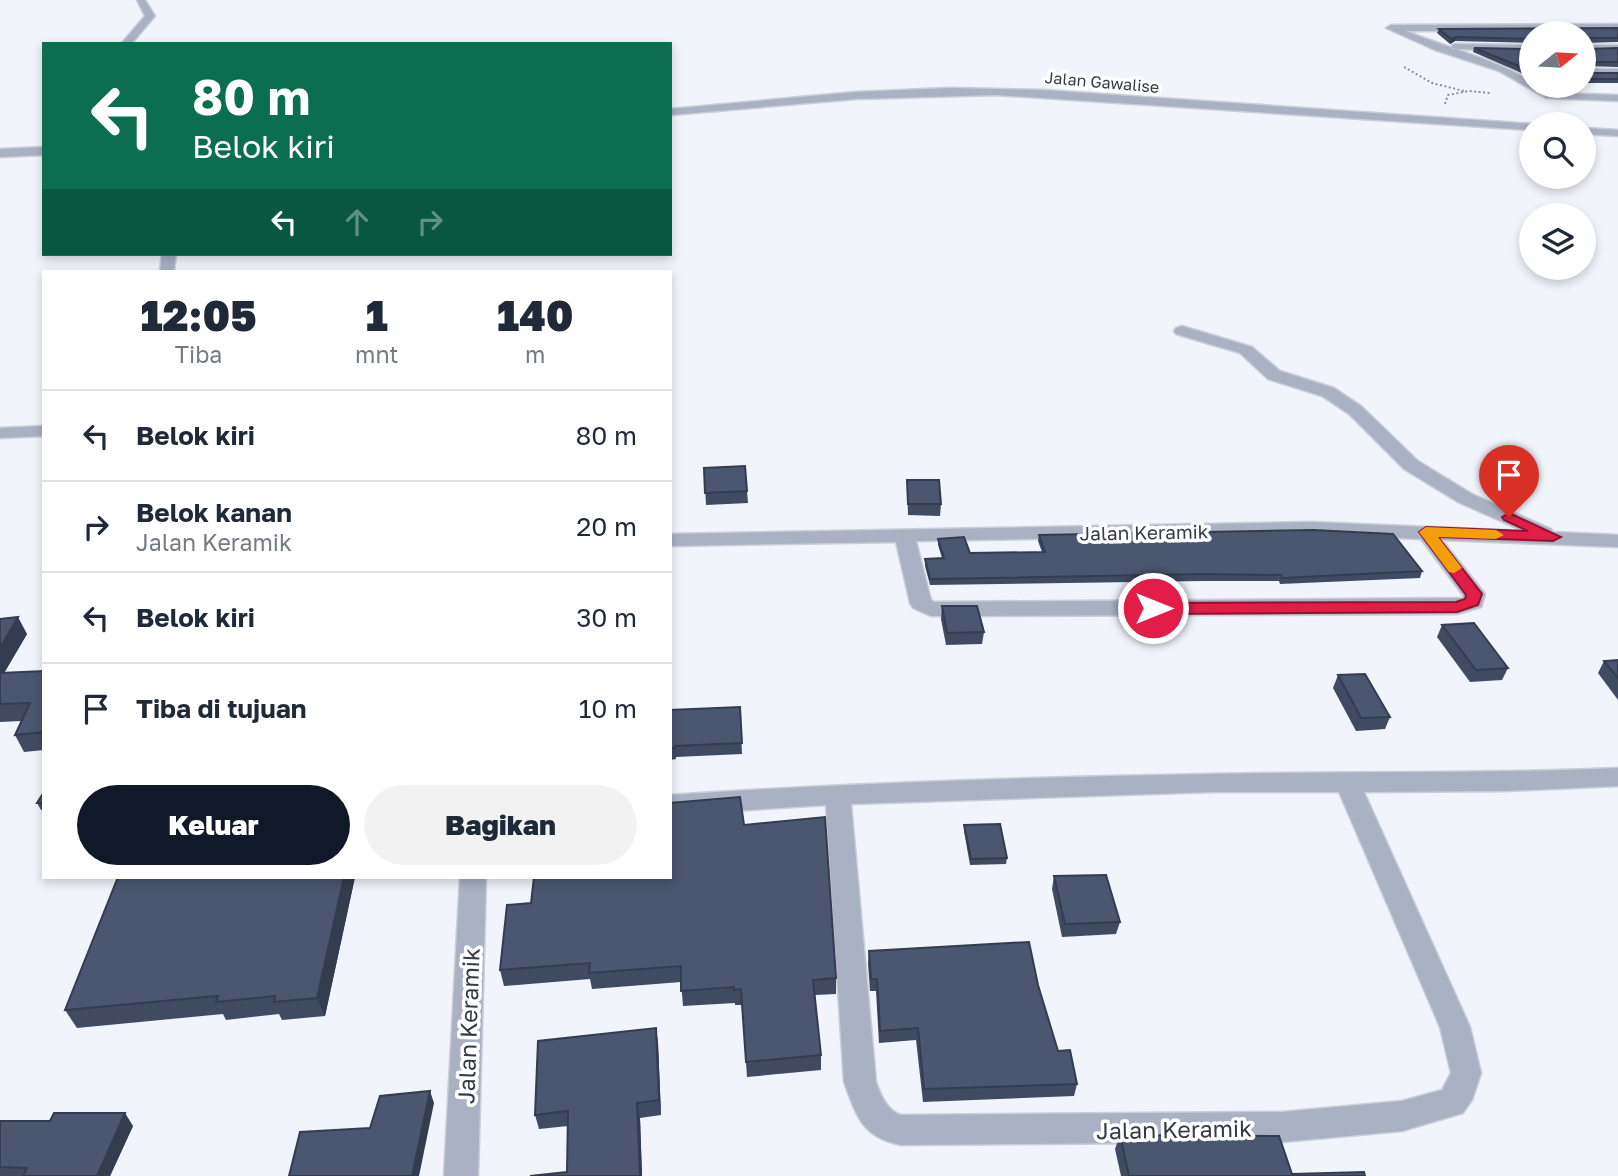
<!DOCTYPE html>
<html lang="id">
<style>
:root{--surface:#fff;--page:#f2f2f3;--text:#1f2937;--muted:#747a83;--line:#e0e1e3;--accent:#111827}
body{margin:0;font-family:"Golos Text",sans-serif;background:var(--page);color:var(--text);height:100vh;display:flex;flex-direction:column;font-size:26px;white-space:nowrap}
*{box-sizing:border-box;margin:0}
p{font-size:23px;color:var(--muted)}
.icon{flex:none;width:38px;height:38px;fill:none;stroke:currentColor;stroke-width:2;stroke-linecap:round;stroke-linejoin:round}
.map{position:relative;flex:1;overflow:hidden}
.drawer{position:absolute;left:42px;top:270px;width:630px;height:609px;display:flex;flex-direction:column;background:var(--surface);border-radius:0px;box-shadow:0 4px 10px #0003}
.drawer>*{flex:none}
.top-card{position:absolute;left:42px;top:42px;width:630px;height:214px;border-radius:0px;box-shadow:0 4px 10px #0003;background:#0b6e4f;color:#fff;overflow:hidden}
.needle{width:46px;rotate:72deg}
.fabs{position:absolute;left:1519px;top:21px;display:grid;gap:14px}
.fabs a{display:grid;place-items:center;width:77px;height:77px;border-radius:50%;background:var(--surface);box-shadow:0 4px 10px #0003;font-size:35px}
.pin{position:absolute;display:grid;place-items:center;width:60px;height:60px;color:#fff;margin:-72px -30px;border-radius:50% 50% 50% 0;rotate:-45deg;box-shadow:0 0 7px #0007}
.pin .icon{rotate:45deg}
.me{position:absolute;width:77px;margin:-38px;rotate:90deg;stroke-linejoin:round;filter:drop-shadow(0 0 5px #0008)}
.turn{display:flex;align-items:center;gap:24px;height:147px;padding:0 35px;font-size:32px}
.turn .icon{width:91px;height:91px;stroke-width:2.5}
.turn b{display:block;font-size:49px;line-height:60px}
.lanes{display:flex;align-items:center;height:66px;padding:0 35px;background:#0003;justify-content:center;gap:35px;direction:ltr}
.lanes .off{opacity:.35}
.eta{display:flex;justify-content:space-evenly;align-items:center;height:119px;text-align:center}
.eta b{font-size:42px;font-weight:800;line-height:49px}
.action{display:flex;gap:14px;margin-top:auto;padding:14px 35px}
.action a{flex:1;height:80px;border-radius:42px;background:var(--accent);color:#fff;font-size:28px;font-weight:800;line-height:80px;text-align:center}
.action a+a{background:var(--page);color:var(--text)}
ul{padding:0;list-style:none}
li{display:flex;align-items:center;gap:21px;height:91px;padding:0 35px;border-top:2px solid var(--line)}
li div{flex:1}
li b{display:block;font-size:26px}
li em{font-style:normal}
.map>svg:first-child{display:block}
</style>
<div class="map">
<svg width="1618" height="1176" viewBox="0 0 1618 1176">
<rect width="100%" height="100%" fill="#f1f4fb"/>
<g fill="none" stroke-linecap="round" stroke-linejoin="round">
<g stroke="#cbcfd7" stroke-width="3">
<path id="minor" d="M137 0H145L155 16 131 44H121L145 16Z
M1618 24V30L1406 31C1447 48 1492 58 1531 81V86H1540L1552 93 1618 95V101L1546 98 1499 71 1435 50 1386 28 1391 25Z
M1455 44 1531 45V51L1452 49V45Z
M1584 45H1618V51H1584Z
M1584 69H1618V75H1584Z
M949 88 1043 90 1534 124H1531V130L996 95 856 99 670 115V109L856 92Z
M1584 128 1618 130V136L1584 134Z
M44 147V155L0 157V149Z
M162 254H176L174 271H160Z
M1182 326 1252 347 1280 371 1334 388 1361 406 1418 461 1472 494 1551 529 1553 532 1618 535V547L1442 540 1485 594 1481 607 1457 614 931 616 913 608 910 603 896 542 670 546V534L1311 522 1523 531 1458 502 1404 469 1349 414 1322 396 1268 379 1240 353 1176 334 1174 331 1176 328ZM1311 534 1421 539 1463 595V598L935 602 931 600 916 541Z
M44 426V436L0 438V428Z
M1618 768V786L1505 791 1364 792 1470 1027 1481 1073 1472 1100 1463 1113 1402 1131 1282 1142 901 1145C862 1137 857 1117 844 1082L826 805 670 815V795C850 783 1030 777 1210 774 1346 771 1482 774 1618 768ZM1211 792H1339L1440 1027 1451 1073 1442 1090 1402 1101 1282 1112 901 1115C886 1110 881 1095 876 1082L851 804Z
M460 877H486L478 1176H444Z"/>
</g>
<path stroke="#8b8f99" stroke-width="2" stroke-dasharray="2 2.5" stroke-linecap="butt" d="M1404 67 1432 83 1464 91
M1445 104 1448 95 1469 91 1490 93"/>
<use href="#minor" fill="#a9b1c3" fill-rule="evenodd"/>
</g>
<path fill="#404a61" d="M1618 28V42L1584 43 1531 33V43L1455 41 1450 44 1437 33 1439 29Z
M1474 48 1531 49V78L1517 71 1473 52Z
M1618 48V67L1584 66 1586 49Z
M1584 71 1586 73H1618V83H1584Z
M704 468 747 491 748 503 706 505Z
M907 480 941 504 940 516 908 515Z
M1039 535 1422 571 1420 578 1280 584 1279 581H1202L930 585 925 566V559L942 558 938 545V539L970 553 1042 552 1038 541Z
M942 606 984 632 982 644 946 645 941 619Z
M0 619 27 634 4 673 44 671V750L24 752 15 735 21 721 0 722Z
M1442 625 1508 668 1502 680 1470 682 1437 637Z
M1618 660V700L1598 673 1604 661Z
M1338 675 1390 717 1385 729 1356 731 1333 688Z
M740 707 742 754 676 757V759L670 760V710Z
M44 792V809L41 810 37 803Z
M744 825 836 978V994L815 995 821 1055V1070L747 1077 742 1005H735V1003L683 1006 681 982 592 989 590 979 504 986 500 970 531 903Z
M964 825 1007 858 1006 864 970 865 964 831Z
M1054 876 1120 922 1116 934 1062 937 1052 889Z
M355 877 325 1016 282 1020 279 1014 226 1020 223 1014 77 1028 65 1010Z
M869 951 1038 985 1058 1051 1077 1084 1074 1096 923 1102 916 1040 879 1043 876 991H870L868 964Z
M656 1028 658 1043 661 1115 640 1118 642 1176H530L567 1172 568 1126 539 1129 535 1115Z
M0 1121 133 1126 110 1176H0Z
M1120 1135 1292 1174 1365 1176H1121L1115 1149Z"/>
<path fill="#343c4f" d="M1456 37 1455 41 1450 44 1451 39Z
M18 617 27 634 0 680V648Z
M671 632 672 643 670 691V652Z
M344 877H355L325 1016 317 998Z
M656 1028 658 1043 661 1115 659 1100Z
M430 1091 434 1103 419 1176H412Z
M637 1103 640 1118 642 1176H640Z
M125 1113 133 1126 110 1176H97Z"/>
<path fill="#4b5671" stroke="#343c4f" stroke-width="2" d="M1618 28V38H1586L1584 40V33H1531V39L1456 37 1451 39 1439 29Z
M1584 43 1586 49 1618 48V62H1586L1584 68Z
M1474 48 1531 49V73L1519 66Z
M1584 71 1586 73H1618V79H1584Z
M745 466 747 491 705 493 704 468Z
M907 480H939L941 504H908Z
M1313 530 1393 534 1422 571 1282 578 1281 575 1204 574 930 579 925 559 944 558 938 539 964 537 970 553 1045 552 1039 535Z
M942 606H977L984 632 947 633Z
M18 617 0 648V619Z
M1474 623 1508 668 1476 670 1442 625Z
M1618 660V678L1604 661Z
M44 671V732L15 735 30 703 0 704V673Z
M1365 674 1390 717 1361 718 1338 675Z
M740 707 742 743 675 746V748H670V710Z
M44 792V803H37Z
M740 797 744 825 825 817 836 978 813 980 821 1055 746 1062 741 989 734 990V987L681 991V966L589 973 590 963 500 970 507 905 531 903 534 877H670V803Z
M1000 824 1007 858 971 859 964 825Z
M1106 875 1120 922 1065 924 1054 876Z
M118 877H344L317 998 274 1002 275 996 216 1002 218 996 65 1010Z
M1029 942 1038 985 1058 1051 1070 1050 1077 1084 924 1089 918 1028 880 1031 877 979H871L869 951Z
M656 1028 659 1100 637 1103 640 1176H530L567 1172 568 1111 535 1115 538 1041Z
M430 1091 412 1176H289L300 1132 370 1128 380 1096Z
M54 1113H125L97 1176H23L27 1168 0 1167V1121H50Z
M1120 1135 1279 1136 1292 1174 1364 1172 1365 1176H1129Z"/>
<path fill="#e11d48" stroke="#92132f" stroke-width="2" d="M1509 513 1561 537 1553 541 1438 537 1482 594 1478 605 1457 612 1153 614 1145 608 1153 603 1456 602 1465 599 1466 595 1419 532 1426 527 1528 531 1504 520 1502 517Z"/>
<path fill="#f59e0b" d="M1426 527 1496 530 1504 535 1496 539 1438 537 1462 568 1454 573 1449 572 1419 532Z"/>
<g text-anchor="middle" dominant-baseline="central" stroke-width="7" stroke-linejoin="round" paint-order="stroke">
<g font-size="16" fill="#343a46" stroke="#fff">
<text transform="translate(1102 82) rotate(5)">Jalan Gawalise</text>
</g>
<g font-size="19" fill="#343a46" stroke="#fff">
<text transform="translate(1144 532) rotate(-1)">Jalan Keramik</text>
</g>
<g font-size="23" fill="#343a46" stroke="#fff">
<text transform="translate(468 1026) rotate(-88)">Jalan Keramik</text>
<text transform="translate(1174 1129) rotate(-1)">Jalan Keramik</text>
</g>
</g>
</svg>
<div class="fabs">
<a><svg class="needle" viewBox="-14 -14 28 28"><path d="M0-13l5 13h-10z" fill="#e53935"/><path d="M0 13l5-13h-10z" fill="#747a83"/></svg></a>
<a><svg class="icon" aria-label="search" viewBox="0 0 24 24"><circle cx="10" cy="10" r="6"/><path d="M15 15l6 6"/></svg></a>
<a><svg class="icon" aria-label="layers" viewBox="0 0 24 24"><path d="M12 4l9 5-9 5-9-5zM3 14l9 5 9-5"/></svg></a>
</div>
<div class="pin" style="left:1509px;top:517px;background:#d93025"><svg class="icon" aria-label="arrive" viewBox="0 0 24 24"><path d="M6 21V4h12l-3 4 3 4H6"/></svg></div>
<svg class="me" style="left:1153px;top:608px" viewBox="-20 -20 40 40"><circle r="17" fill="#e11d48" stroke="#fff" stroke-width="3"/><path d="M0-11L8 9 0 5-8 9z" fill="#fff"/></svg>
<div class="top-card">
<div class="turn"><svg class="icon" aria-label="left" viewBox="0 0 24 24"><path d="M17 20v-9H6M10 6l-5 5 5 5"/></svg><div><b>80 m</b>Belok kiri</div></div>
<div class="lanes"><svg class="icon" aria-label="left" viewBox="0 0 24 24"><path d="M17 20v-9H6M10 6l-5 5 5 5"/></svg><svg class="icon off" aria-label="ahead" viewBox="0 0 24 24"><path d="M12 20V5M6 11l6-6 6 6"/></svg><svg class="icon off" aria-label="right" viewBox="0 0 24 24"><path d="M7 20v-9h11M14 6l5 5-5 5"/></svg></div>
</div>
<section class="drawer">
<div class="eta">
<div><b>12:05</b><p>Tiba</p></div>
<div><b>1</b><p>mnt</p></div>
<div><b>140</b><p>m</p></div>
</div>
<ul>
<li><svg class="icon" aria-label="left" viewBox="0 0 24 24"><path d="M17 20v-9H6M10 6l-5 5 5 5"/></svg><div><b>Belok kiri</b></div><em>80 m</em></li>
<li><svg class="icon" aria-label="right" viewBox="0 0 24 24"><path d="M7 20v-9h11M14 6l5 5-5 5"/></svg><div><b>Belok kanan</b><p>Jalan Keramik</p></div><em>20 m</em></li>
<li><svg class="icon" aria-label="left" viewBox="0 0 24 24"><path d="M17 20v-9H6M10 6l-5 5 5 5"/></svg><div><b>Belok kiri</b></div><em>30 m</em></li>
<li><svg class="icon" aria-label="arrive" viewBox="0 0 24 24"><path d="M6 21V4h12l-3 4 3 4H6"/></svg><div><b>Tiba di tujuan</b></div><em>10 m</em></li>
</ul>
<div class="action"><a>Keluar</a><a>Bagikan</a></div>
</section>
</div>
